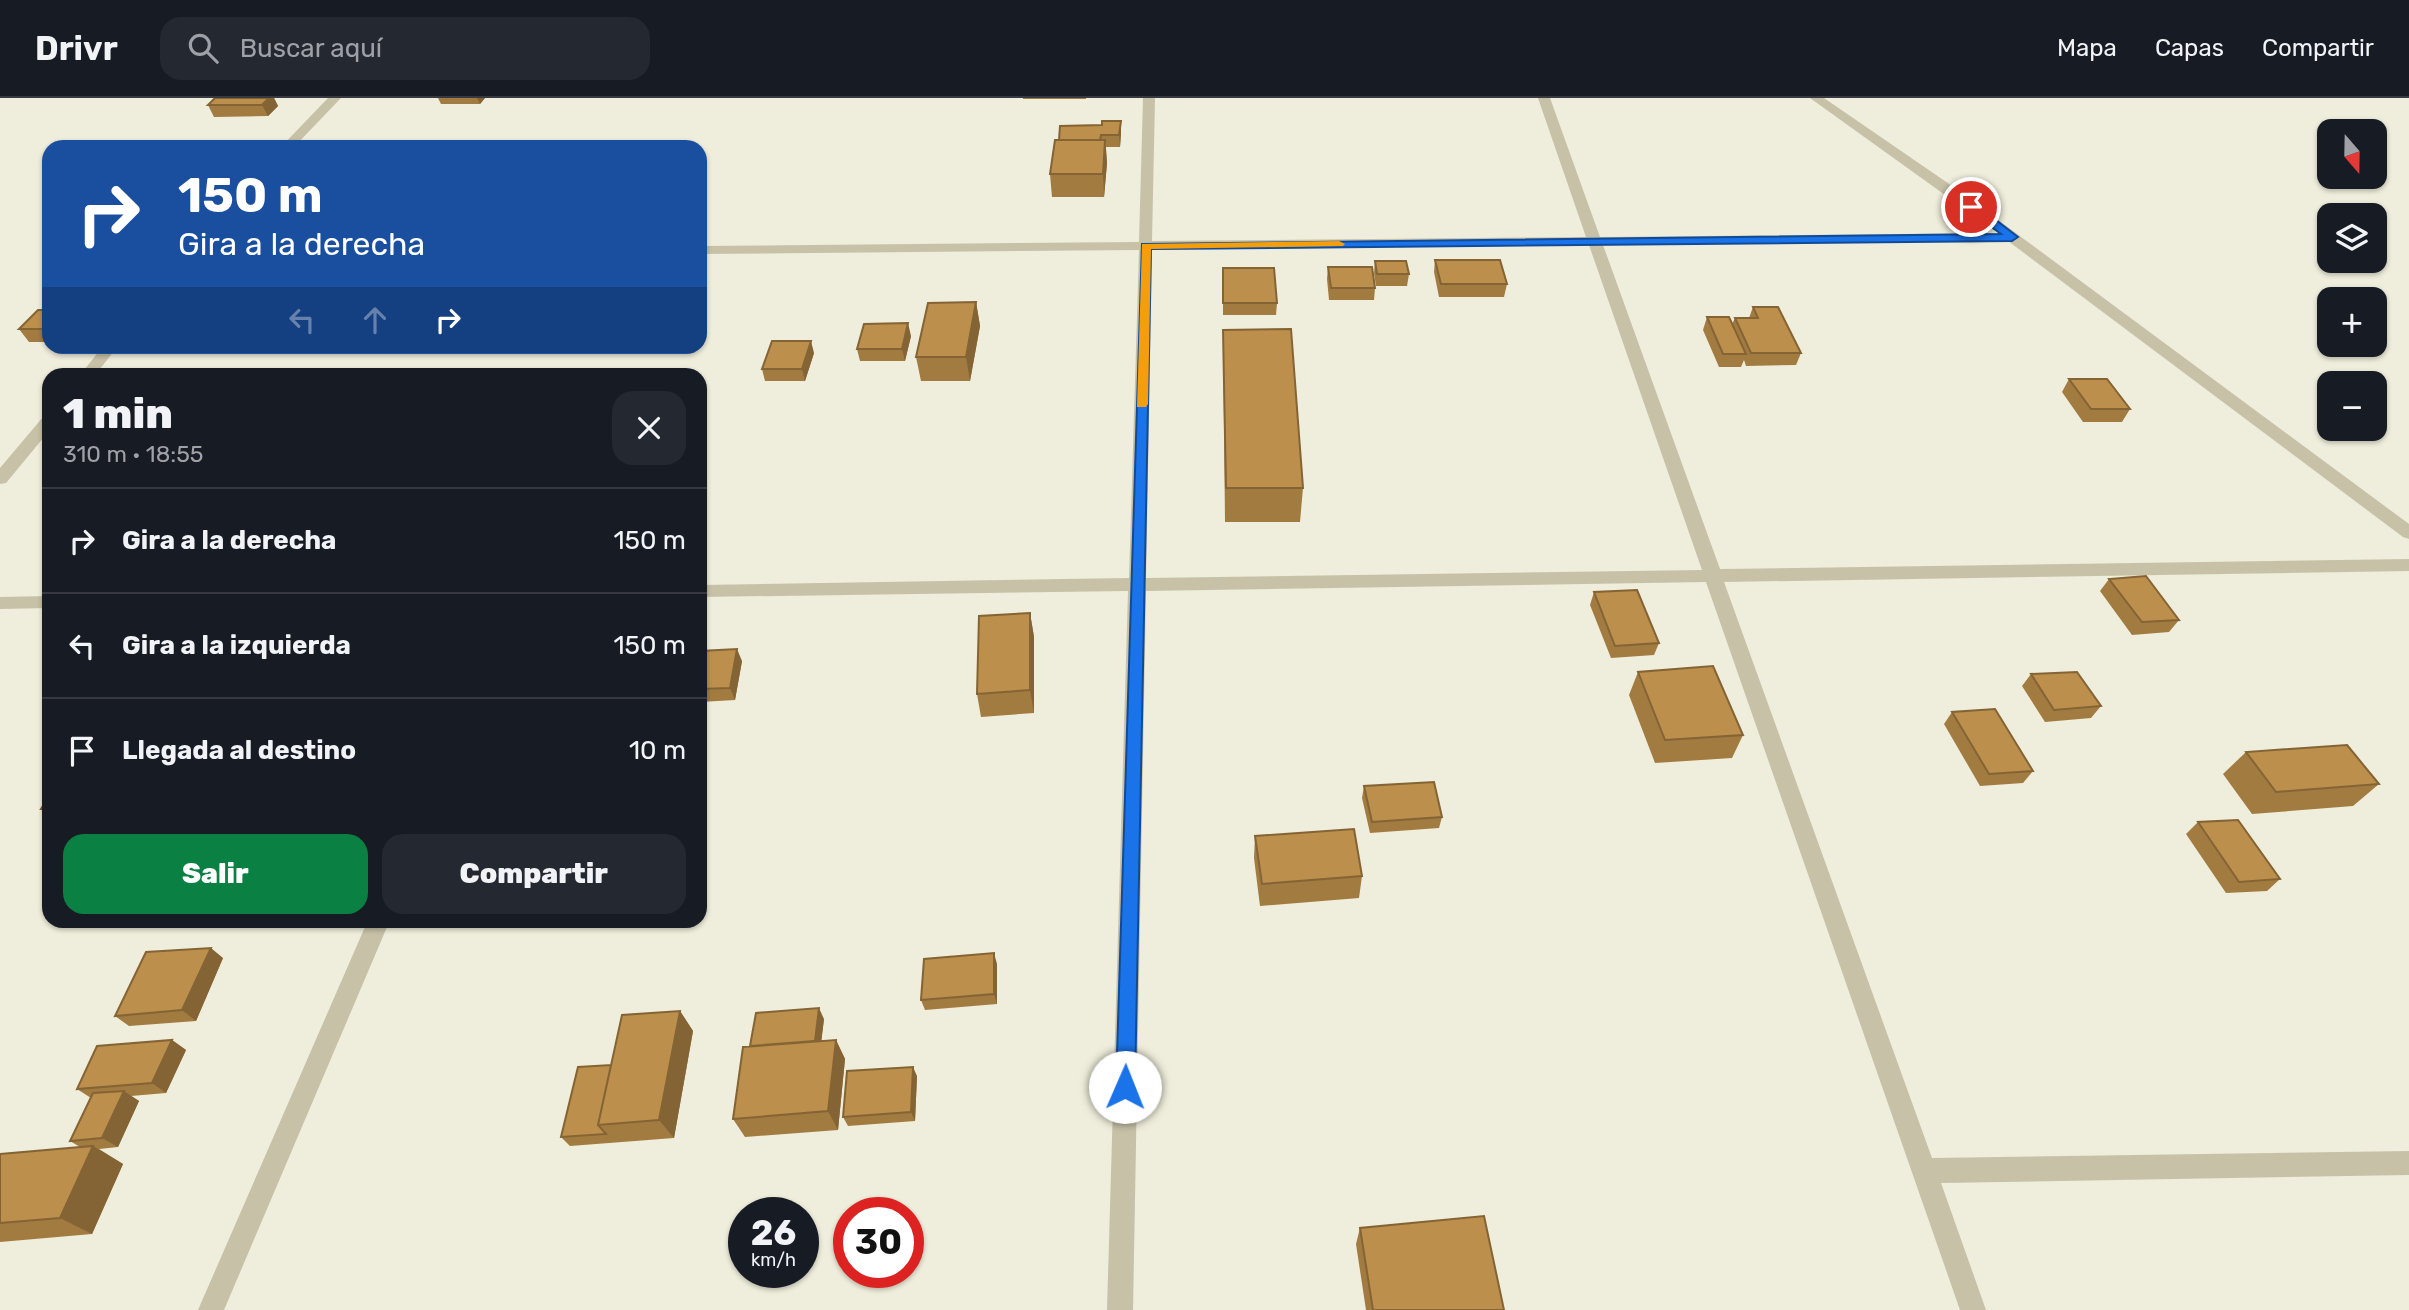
<!DOCTYPE html>
<html lang="es">
<meta charset="utf-8">
<style>
:root{--surface:#171b24;--page:#242831;--text:#f1f3f6;--muted:#9ea1a6;--line:#363941;--accent:#0b8043}
body{margin:0;font-family:Rubik,sans-serif;background:var(--page);color:var(--text);height:100vh;display:flex;flex-direction:column;font-size:26px;white-space:nowrap}
*{box-sizing:border-box;margin:0}
p{font-size:23px;color:var(--muted)}
.icon{flex:none;width:38px;height:38px;fill:none;stroke:currentColor;stroke-width:2;stroke-linecap:round;stroke-linejoin:round}
.map{position:relative;flex:1;overflow:hidden}
.sheet{position:absolute;left:42px;top:270px;width:665px;height:560px;display:flex;flex-direction:column;background:var(--surface);border-radius:21px;box-shadow:0 2px 5px #0004}
.sheet>*{flex:none}
.banner{position:absolute;left:42px;top:42px;width:665px;height:214px;border-radius:21px;box-shadow:0 2px 5px #0004;background:#1a4fa0;color:#fff;overflow:hidden}
.needle{width:46px;rotate:160deg}
.fabs{position:absolute;left:2317px;top:21px;display:grid;gap:14px}
.fabs a{display:grid;place-items:center;width:70px;height:70px;border-radius:14px;background:var(--surface);box-shadow:0 2px 5px #0004;font-size:35px}
.speed{position:absolute;left:728px;top:1099px;display:flex;gap:14px;font-size:35px;font-weight:700;text-align:center}
.speed>*{display:grid;place-content:center;width:91px;height:91px;border-radius:50%;background:var(--surface);box-shadow:0 2px 5px #0004;line-height:1}
.speed small{font-size:18px;font-weight:400}
.speed .limit{border:10px solid #d22;background:#fff;color:#111}
.pin{position:absolute;display:grid;place-items:center;width:60px;height:60px;color:#fff;margin:-30px;border:4px solid #fff;border-radius:50%;box-shadow:0 2px 7px #0007}
.me{position:absolute;width:77px;margin:-38px;rotate:1deg;stroke-linejoin:round;filter:drop-shadow(0 0 5px #0008)}
.turn{display:flex;align-items:center;gap:24px;height:147px;padding:0 21px;font-size:32px}
.turn .icon{width:91px;height:91px;stroke-width:2.5}
.turn b{display:block;font-size:49px;line-height:60px}
.lanes{display:flex;align-items:center;height:66px;padding:0 21px;background:#0003;justify-content:center;gap:35px;direction:ltr}
.lanes .off{opacity:.35}
.round{display:grid;place-items:center;flex:none;width:74px;height:74px;border-radius:21px;background:var(--page)}
.overview{display:flex;align-items:center;justify-content:space-between;height:119px;padding:0 21px}
h1{font-size:42px;font-weight:800;line-height:52px}
.primary-button{display:flex;gap:14px;margin-top:auto;padding:14px 21px}
.primary-button a{flex:1;height:80px;border-radius:21px;background:var(--accent);color:#fff;font-size:28px;font-weight:800;line-height:80px;text-align:center}
.primary-button a+a{background:var(--page);color:var(--text)}
ul{padding:0;list-style:none}
li{display:flex;align-items:center;gap:21px;height:105px;padding:0 21px;border-top:2px solid var(--line)}
li div{flex:1}
li b{display:block;font-size:26px}
li em{font-style:normal}
header{display:flex;align-items:center;gap:42px;box-sizing:border-box;height:98px;padding:0 35px;background:var(--surface);border-bottom:2px solid var(--line)}
header strong{font-size:33px}
nav{display:flex;gap:38px;margin-inline-start:auto;font-size:24px}
.search{width:490px;height:63px;background:var(--page);display:flex;align-items:center;gap:18px;box-sizing:border-box;padding:0 24px;border-radius:21px;color:var(--muted);font-size:26px}
.map>svg:first-child{display:block}
</style>
<header>
<strong>Drivr</strong>
<div class="search"><svg class="icon" aria-label="search" viewBox="0 0 24 24"><circle cx="10" cy="10" r="6"/><path d="M15 15l6 6"/></svg>Buscar aquí</div>
<nav><a>Mapa</a><a>Capas</a><a>Compartir</a></nav>
</header>
<div class="map">
<svg width="2409" height="1212" viewBox="0 0 2409 1212">
<rect width="100%" height="100%" fill="#efeddb"/>
<g fill="none" stroke-linecap="round" stroke-linejoin="round">
<path fill="#c7c1a8" fill-rule="evenodd" d="M328 0H341L294 49H281Z
M1143 0H1155L1152 143 1586 139 1538 0H1550L1600 139 1998 135 1810 0H1824L1955 90 2409 426V441L2403 439 2008 143 1603 147 1720 471 2409 461V473L1724 484 1932 1060 2409 1053V1077L1941 1085 1986 1212H1960L1706 484 1146 493 1133 1212H1107L1128 493 700 499V487L1129 480 1139 152 700 156V148L1139 144ZM1589 147 1702 472 1146 480 1152 152Z
M103 248H118L96 276H81Z
M49 318V333L6 385 0 386V370L43 319Z
M49 498V510L0 511V499Z
M368 822H390L224 1212H198Z"/>
</g>
<path fill="#a27b41" d="M215 0H274L278 8 268 18 214 19 208 7Z
M438 0H485L480 6H441Z
M1023 0H1086V1H1023Z
M1121 35 1120 49H1106L1107 65 1104 99H1052L1050 76 1055 42Z
M1435 162 1507 186 1504 199H1439L1434 174Z
M1375 163 1409 176 1407 188H1376L1374 175Z
M1328 169 1375 190 1374 202H1329L1327 181Z
M1223 170 1277 205 1276 217H1223Z
M976 204 980 228 970 283H921L916 259Z
M1753 209 1801 255 1796 267 1746 268 1744 262 1741 269H1719L1703 232 1707 219 1732 226 1735 220H1749Z
M49 212V244H29L19 231Z
M1223 232 1303 390 1300 424H1225Z
M911 238 905 263H860L857 251Z
M814 255 805 283H765L762 271Z
M2069 281 2130 311 2122 324H2083L2062 294Z
M2109 481 2179 522 2169 534 2132 537 2100 493Z
M1594 494 1659 545 1654 557 1611 560 1590 507Z
M1030 515 1034 539V615L981 619 977 596Z
M700 553 742 563 735 602 700 604Z
M1638 574 1743 637 1732 660 1655 665 1629 597Z
M2031 576 2101 608 2091 620 2045 624 2022 588Z
M1952 614 2033 673 2023 685 1980 688 1944 626Z
M2246 654 2379 686 2353 708 2252 716 2223 676Z
M1364 688 1442 719 1439 730 1370 735 1362 700Z
M49 698V718L41 711Z
M2198 724 2280 781 2267 793 2226 795 2186 736Z
M1255 738 1362 778 1359 800 1260 808 1254 760Z
M223 860 196 923 129 928 115 918Z
M997 866V906L925 912 921 902Z
M680 913 693 933 674 1040 570 1048 561 1039 611 967Z
M824 921 821 943 836 942 845 961 838 1032 745 1039 733 1021 750 948Z
M172 942 186 952 166 995 131 998 139 1003 118 1049 99 1051 123 1066 92 1136 0 1144V1056L80 1049 70 1043 91 1000 77 991Z
M917 978 915 1023 848 1028 843 1019Z
M1360 1130 1504 1212H1366L1356 1146Z"/>
<path fill="#846435" d="M269 0H274L278 8 268 18 262 7Z
M477 0H485L480 6Z
M1121 23V35L1120 49 1119 37Z
M1105 42 1107 65 1104 99 1103 76Z
M976 204 980 228 970 283 966 259Z
M908 225 911 238 905 263 902 251Z
M811 243 814 255 805 283 802 271Z
M1030 515 1034 539V615L1030 592Z
M737 551 742 563 735 602 730 590Z
M211 850 223 860 196 923 182 912Z
M994 855 997 866V906L994 896Z
M819 910 824 921 819 963 813 953Z
M680 913 693 933 674 1040 659 1022Z
M172 942 186 952 166 995 152 985Z
M836 942 845 961 838 1032 828 1013Z
M913 969 917 978 915 1023 911 1014Z
M124 993 139 1003 118 1049 102 1040Z
M93 1048 123 1066 92 1136 60 1120Z"/>
<path fill="#bc8f4c" stroke="#846435" stroke-width="2" d="M215 0H269L262 7H208Z
M1102 23H1121L1119 37H1101L1100 42H1059L1060 28 1102 27Z
M1055 42H1105L1103 76H1050Z
M1435 162H1500L1507 186H1441Z
M1375 163H1406L1409 176H1377Z
M1328 169H1372L1375 190H1331Z
M1223 170H1274L1277 205H1223Z
M976 204 966 259H916L928 205Z
M1753 209H1778L1801 255H1751L1735 220H1758Z
M38 212H49V231H19Z
M1707 219H1729L1746 256H1723Z
M908 225 902 251H857L864 226Z
M1291 231 1303 390H1226L1223 232Z
M772 243H811L802 271H762Z
M2069 281H2107L2130 311H2091Z
M2146 478 2179 522 2142 524 2109 481Z
M1637 492 1659 545 1615 548 1594 494Z
M1030 515V592L977 596 979 518Z
M737 551 730 590 700 591V553Z
M1713 568 1743 637 1665 642 1638 574Z
M2077 574 2101 608 2054 612 2031 576Z
M1995 611 2033 673 1989 676 1952 614Z
M2347 647 2379 686 2276 694 2246 654Z
M1434 684 1442 719 1372 724 1364 688Z
M49 698V711H41Z
M2238 722 2280 781 2239 784 2198 724Z
M1354 731 1362 778 1262 786 1255 738Z
M211 850 182 912 115 918 146 854Z
M994 855V896L921 902 924 861Z
M819 910 815 943 750 948 756 915Z
M680 913 659 1022 598 1027 622 917Z
M172 942 152 985 77 991 97 948Z
M836 942 828 1013 733 1021 743 949Z
M611 967 598 1027 606 1036 561 1039 578 969Z
M913 969 911 1014 843 1019 847 973Z
M124 993 102 1040 70 1043 93 995Z
M93 1048 60 1120 0 1125V1056Z
M1484 1118 1504 1212H1373L1360 1130Z"/>
<path fill="#1a73e8" stroke="#114b97" stroke-width="2" d="M1967 106H1975L2018 139 2012 143 1151 151 1135 989 1132 995 1125 998 1118 995 1116 989 1142 146 2001 136 1967 111Z"/>
<path fill="#f59e0b" d="M1339 143 1345 146 1343 148 1151 151 1148 306 1146 309H1137L1142 146Z"/>
</svg>
<div class="fabs">
<a><svg class="needle" viewBox="-14 -14 28 28"><path d="M0-13l5 13h-10z" fill="#e53935"/><path d="M0 13l5-13h-10z" fill="#9ea1a6"/></svg></a>
<a><svg class="icon" aria-label="layers" viewBox="0 0 24 24"><path d="M12 4l9 5-9 5-9-5zM3 14l9 5 9-5"/></svg></a>
<a>+</a>
<a>−</a>
</div>
<div class="speed"><div>26<small>km/h</small></div><div class="limit">30</div></div>
<div class="pin" style="left:1971px;top:109px;background:#d93025"><svg class="icon" aria-label="arrive" viewBox="0 0 24 24"><path d="M6 21V4h12l-3 4 3 4H6"/></svg></div>
<svg class="me" style="left:1125px;top:989px" viewBox="-20 -20 40 40"><circle r="19" fill="#fff"/><path d="M0-13L10 11 0 6-10 11z" fill="#1a73e8"/></svg>
<div class="banner">
<div class="turn"><svg class="icon" aria-label="right" viewBox="0 0 24 24"><path d="M7 20v-9h11M14 6l5 5-5 5"/></svg><div><b>150 m</b>Gira a la derecha</div></div>
<div class="lanes"><svg class="icon off" aria-label="left" viewBox="0 0 24 24"><path d="M17 20v-9H6M10 6l-5 5 5 5"/></svg><svg class="icon off" aria-label="ahead" viewBox="0 0 24 24"><path d="M12 20V5M6 11l6-6 6 6"/></svg><svg class="icon" aria-label="right" viewBox="0 0 24 24"><path d="M7 20v-9h11M14 6l5 5-5 5"/></svg></div>
</div>
<section class="sheet">
<div class="overview"><div><h1>1 min</h1><p>310 m · 18:55</p></div><a class="round"><svg class="icon" aria-label="close" viewBox="0 0 24 24"><path d="M6 6l12 12M18 6L6 18"/></svg></a></div>
<ul>
<li><svg class="icon" aria-label="right" viewBox="0 0 24 24"><path d="M7 20v-9h11M14 6l5 5-5 5"/></svg><div><b>Gira a la derecha</b></div><em>150 m</em></li>
<li><svg class="icon" aria-label="left" viewBox="0 0 24 24"><path d="M17 20v-9H6M10 6l-5 5 5 5"/></svg><div><b>Gira a la izquierda</b></div><em>150 m</em></li>
<li><svg class="icon" aria-label="arrive" viewBox="0 0 24 24"><path d="M6 21V4h12l-3 4 3 4H6"/></svg><div><b>Llegada al destino</b></div><em>10 m</em></li>
</ul>
<div class="primary-button"><a>Salir</a><a>Compartir</a></div>
</section>
</div>
